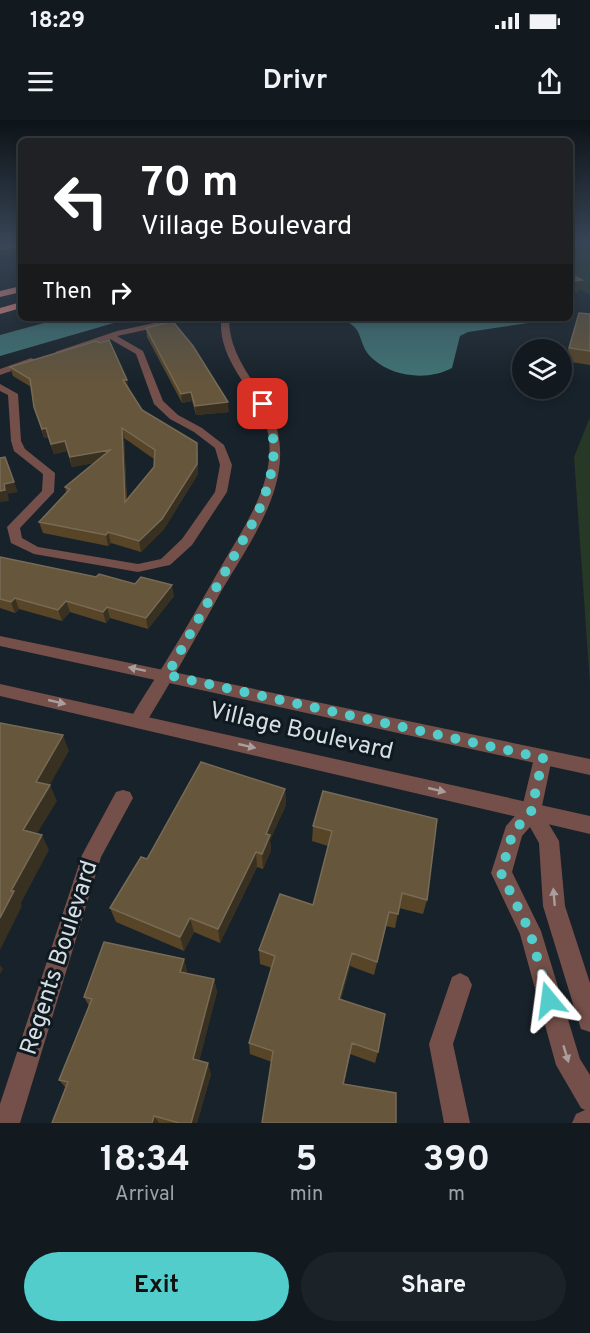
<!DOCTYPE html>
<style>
:root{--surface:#121a20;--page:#1b2329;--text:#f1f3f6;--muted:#9ca1a5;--line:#31383e;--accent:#53cdcb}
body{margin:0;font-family:Overpass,sans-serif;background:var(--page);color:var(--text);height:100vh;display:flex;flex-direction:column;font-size:22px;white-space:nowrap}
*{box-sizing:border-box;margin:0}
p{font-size:20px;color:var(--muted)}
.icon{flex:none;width:33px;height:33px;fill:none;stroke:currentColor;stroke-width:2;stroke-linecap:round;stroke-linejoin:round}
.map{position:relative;height:1003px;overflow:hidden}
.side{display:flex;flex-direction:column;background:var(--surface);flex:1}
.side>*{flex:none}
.guide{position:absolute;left:18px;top:18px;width:555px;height:183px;border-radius:9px;box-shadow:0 3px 9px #0003,0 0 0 2px var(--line);background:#202124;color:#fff;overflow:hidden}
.fabs{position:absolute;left:512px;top:219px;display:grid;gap:12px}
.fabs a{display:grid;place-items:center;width:60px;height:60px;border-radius:50%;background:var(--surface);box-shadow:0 3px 9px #0003,0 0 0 2px var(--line);font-size:30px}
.pin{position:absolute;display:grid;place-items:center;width:51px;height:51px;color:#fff;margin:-26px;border-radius:12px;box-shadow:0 3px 9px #0006}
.me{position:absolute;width:66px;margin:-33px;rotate:344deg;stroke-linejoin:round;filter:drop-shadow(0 0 4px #0008)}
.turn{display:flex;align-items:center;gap:21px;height:126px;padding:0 24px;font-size:27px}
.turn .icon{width:78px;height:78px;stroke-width:2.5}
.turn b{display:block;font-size:42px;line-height:51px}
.then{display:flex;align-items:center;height:57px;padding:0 24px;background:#0003;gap:12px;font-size:22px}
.eta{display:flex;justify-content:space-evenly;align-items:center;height:102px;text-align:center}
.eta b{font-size:36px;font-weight:700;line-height:42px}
.primary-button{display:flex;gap:12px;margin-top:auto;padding:12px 24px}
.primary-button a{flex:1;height:69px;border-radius:36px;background:var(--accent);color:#111;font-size:24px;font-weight:700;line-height:69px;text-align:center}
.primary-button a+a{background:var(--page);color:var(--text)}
.status{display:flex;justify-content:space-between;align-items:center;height:42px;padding:0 30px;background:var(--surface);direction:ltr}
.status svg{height:16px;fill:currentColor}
header{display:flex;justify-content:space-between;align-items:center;height:78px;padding:0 24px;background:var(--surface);font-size:27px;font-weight:700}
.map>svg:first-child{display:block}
</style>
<div class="status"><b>18:29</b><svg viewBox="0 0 49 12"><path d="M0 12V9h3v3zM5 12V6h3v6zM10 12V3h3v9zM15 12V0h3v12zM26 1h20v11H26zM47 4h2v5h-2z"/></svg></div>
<header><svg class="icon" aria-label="menu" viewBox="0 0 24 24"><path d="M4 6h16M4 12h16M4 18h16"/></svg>Drivr<svg class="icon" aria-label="share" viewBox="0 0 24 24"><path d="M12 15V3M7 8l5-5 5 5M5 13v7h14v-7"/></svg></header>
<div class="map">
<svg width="590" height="1003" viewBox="0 0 590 1003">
<rect width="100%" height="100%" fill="#18222a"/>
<path fill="#273826" d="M570 122H590V175L570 164Z
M590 297V565L574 337Z"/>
<path fill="#417475" d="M62 198H131L0 236V215Z
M328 198H562L468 212 460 216 452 248C428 261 393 257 373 239 353 221 370 202 328 198Z"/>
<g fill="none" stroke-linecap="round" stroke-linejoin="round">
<path fill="#75504a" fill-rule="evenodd" d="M177 198H229C229 248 273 273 279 319 288 375 243 432 217 479 194 521 170 564 144 606L138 608 132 606 129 601C140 581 153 562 165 543 185 511 203 478 222 445 244 407 274 365 269 319 264 276 220 248 221 203L182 202 117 216 143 231 163 281 178 295 202 308 224 325 232 345 227 372 192 425 170 445 165 446 138 452 34 434 11 423 7 407 42 371 43 354 14 331 11 321 8 275 0 271V264L18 274 21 321 25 329 55 353 54 372 20 408 22 418 38 427 138 444 161 439 182 419 215 372 220 345 215 328 194 312 170 299 154 284 136 234 110 219 59 235 55 232 117 211Z
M31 238 34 239V243L0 255V249Z
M543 630 549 633 552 638 541 691 559 721 565 786 590 863V912L581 909 578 900 543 786 539 723 530 707 522 716 512 752 541 811 580 939 590 955V1003H572L576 994 585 990 581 988 556 945 520 814 491 753 506 706 522 688 534 638 537 633Z
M123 670 130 672 133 678 101 737 20 1003H0V984L82 735 116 672Z
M460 853 468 857 472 865 453 924 470 1003H444L429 924 452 857Z"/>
<path fill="#75504a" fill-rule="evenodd" d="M0 516 590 639V655L0 526Z
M0 564 590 696V714L0 576Z"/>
<path fill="#eb8f81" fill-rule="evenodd" d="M21 166V172L0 177V171Z
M21 182V188L0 194V188Z"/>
</g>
<path fill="#584528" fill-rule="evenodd" d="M579 193 590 194V245L565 241Z
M146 208 229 292 196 295 192 281 182 283 147 217Z
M10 247 128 269 142 290 198 333V354L164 409 141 432 111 423 108 426 43 413 39 402 66 372 65 367 94 343 72 347 67 331 54 334 48 318H44L34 287 31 267 13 256ZM124 318 154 339V347L127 380Z
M0 437 174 476 148 509 110 498 106 503 70 492 62 501 19 489 15 493 0 488Z
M285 669 286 685 270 720 271 730 263 749 257 747 220 823 194 812 184 831 116 802 110 788 147 739Z
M323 671 427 780 423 794 399 788 395 808 386 806 374 855 350 846 341 879 378 932 375 943 350 934 344 964 396 1003 272 942 250 934 249 923 272 848 260 844 259 830 313 785 328 726 312 721 313 706Z
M184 839 187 852V854L214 859 217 872 199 941 211 954 197 1003H52L66 968 59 960 89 886 84 877Z"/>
<path fill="#383020" d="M21 124V133L0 136V129Z
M582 160 578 173H573L572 179H570V161Z
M123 260H127L129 269Z
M191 272 192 281 182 283 181 274Z
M228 282 229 292 196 295 195 286Z
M46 308 48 318H44L42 309Z
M122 308 124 318 127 392 125 382Z
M65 321 67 331 54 334 51 324Z
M197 323 198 354 164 409 141 432 139 421Z
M110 330 112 340 72 347 70 337Z
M14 362 18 372 8 374 9 381 0 382V371L4 364Z
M108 412 111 423 108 426 106 415Z
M172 465 174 476 148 509 146 498Z
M15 478 19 489 15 493 11 482Z
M66 481 70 492 62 501 58 490Z
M107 487 110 498 106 503 103 492Z
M63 615 69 631 43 677 36 662Z
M50 665 57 681 30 725 23 710Z
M285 669 286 685 270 720 271 730 263 749 262 734 266 714Z
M42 715 49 730 21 783 22 786 0 830V798L11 771Z
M256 732 257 747 220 823 218 809Z
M190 798 194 812 184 831 180 817Z
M352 833 350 846 338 891 339 879Z
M184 839 187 852 184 865 180 852Z
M0 845 3 849 0 854Z
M214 859 217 872 197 950 193 939Z
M208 943 211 954 197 1003H191Z
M154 996 159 1003H152Z"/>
<path fill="#65563c" stroke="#776b56" stroke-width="1.5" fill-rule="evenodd" d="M0 122H21V124L18 125 20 126 0 129Z
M570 154 582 160 570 161Z
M579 193 590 194V231L569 228Z
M170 202 175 204 193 226 228 282 195 286 191 272 181 274 146 208Z
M109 220 127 260H123L142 290 197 323V344L162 399 139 421 108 412 106 415 39 402 70 369 65 367 110 330 70 337 65 321 51 324 46 308 42 309 34 287 30 259 10 247 96 221 100 223ZM122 308 155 330 154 347 125 382Z
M5 337 14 362 4 364 5 370 0 371V338Z
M0 437 96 457 99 454 135 464 141 457 172 465 146 498 107 487 103 492 66 481 58 490 15 478 11 482 0 479Z
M0 603 63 615 36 662 50 665 23 710 42 715 11 771H14L0 798Z
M201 642 285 669 266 714 270 715 262 734 256 732 218 809 190 798 180 817 110 788 141 737 147 739Z
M323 671 437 699 427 780 402 773 398 794 389 792 377 842 352 833 339 879 385 894 378 932 352 923 343 964 396 973V1003H262L273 931 249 923 275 836 259 830 280 774 313 785 332 711 313 706Z
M104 822 184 839 180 852 214 859 193 939 208 943 191 1003H179L154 996 152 1003H52L68 962 59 960 92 879 84 877Z"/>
<defs><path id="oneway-solid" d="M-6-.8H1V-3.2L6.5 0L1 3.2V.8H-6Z" transform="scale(1.5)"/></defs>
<g fill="#ab9e9e">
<use href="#oneway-solid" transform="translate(137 549) rotate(-168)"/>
<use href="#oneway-solid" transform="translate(57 582) rotate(13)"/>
<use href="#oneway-solid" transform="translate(247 626) rotate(13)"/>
<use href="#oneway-solid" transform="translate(437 670) rotate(13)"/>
<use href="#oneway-solid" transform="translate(554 777) rotate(-95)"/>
<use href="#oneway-solid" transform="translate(566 934) rotate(73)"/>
</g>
<linearGradient id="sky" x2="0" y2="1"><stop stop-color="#0d1317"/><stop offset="0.46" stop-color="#374455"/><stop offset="1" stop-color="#374455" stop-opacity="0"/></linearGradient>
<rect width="590" height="263" fill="url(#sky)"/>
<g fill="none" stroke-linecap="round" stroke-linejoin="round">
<path stroke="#53cdcb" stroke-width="10" stroke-dasharray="0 18" d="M263 284C282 324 273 358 256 397L167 555 543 638 531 692 513 712 501 753 530 812 549 880"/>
</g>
<g text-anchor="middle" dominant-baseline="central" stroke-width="6" stroke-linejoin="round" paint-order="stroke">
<g font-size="24" fill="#d7dee3" stroke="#0e1920">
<text transform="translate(301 612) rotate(13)">Village Boulevard</text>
<text transform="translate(60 838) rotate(-72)">Regents Boulevard</text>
</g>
</g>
</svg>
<div class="fabs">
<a><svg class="icon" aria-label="layers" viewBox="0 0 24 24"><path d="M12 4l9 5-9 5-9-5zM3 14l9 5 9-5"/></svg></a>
</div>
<div class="pin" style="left:263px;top:284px;background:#d93025"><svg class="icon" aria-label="arrive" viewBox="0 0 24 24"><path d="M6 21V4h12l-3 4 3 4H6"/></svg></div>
<svg class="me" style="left:549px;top:880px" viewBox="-20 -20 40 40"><path d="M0-17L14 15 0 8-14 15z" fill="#53cdcb" stroke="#fff" stroke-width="4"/></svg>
<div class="guide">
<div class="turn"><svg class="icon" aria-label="left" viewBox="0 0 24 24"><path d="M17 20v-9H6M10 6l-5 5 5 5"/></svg><div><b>70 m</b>Village Boulevard</div></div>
<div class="then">Then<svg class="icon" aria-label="right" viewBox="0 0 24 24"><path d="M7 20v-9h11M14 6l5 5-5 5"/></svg></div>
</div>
</div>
<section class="side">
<div class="eta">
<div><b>18:34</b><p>Arrival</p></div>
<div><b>5</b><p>min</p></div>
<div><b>390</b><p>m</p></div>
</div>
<div class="primary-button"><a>Exit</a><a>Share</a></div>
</section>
